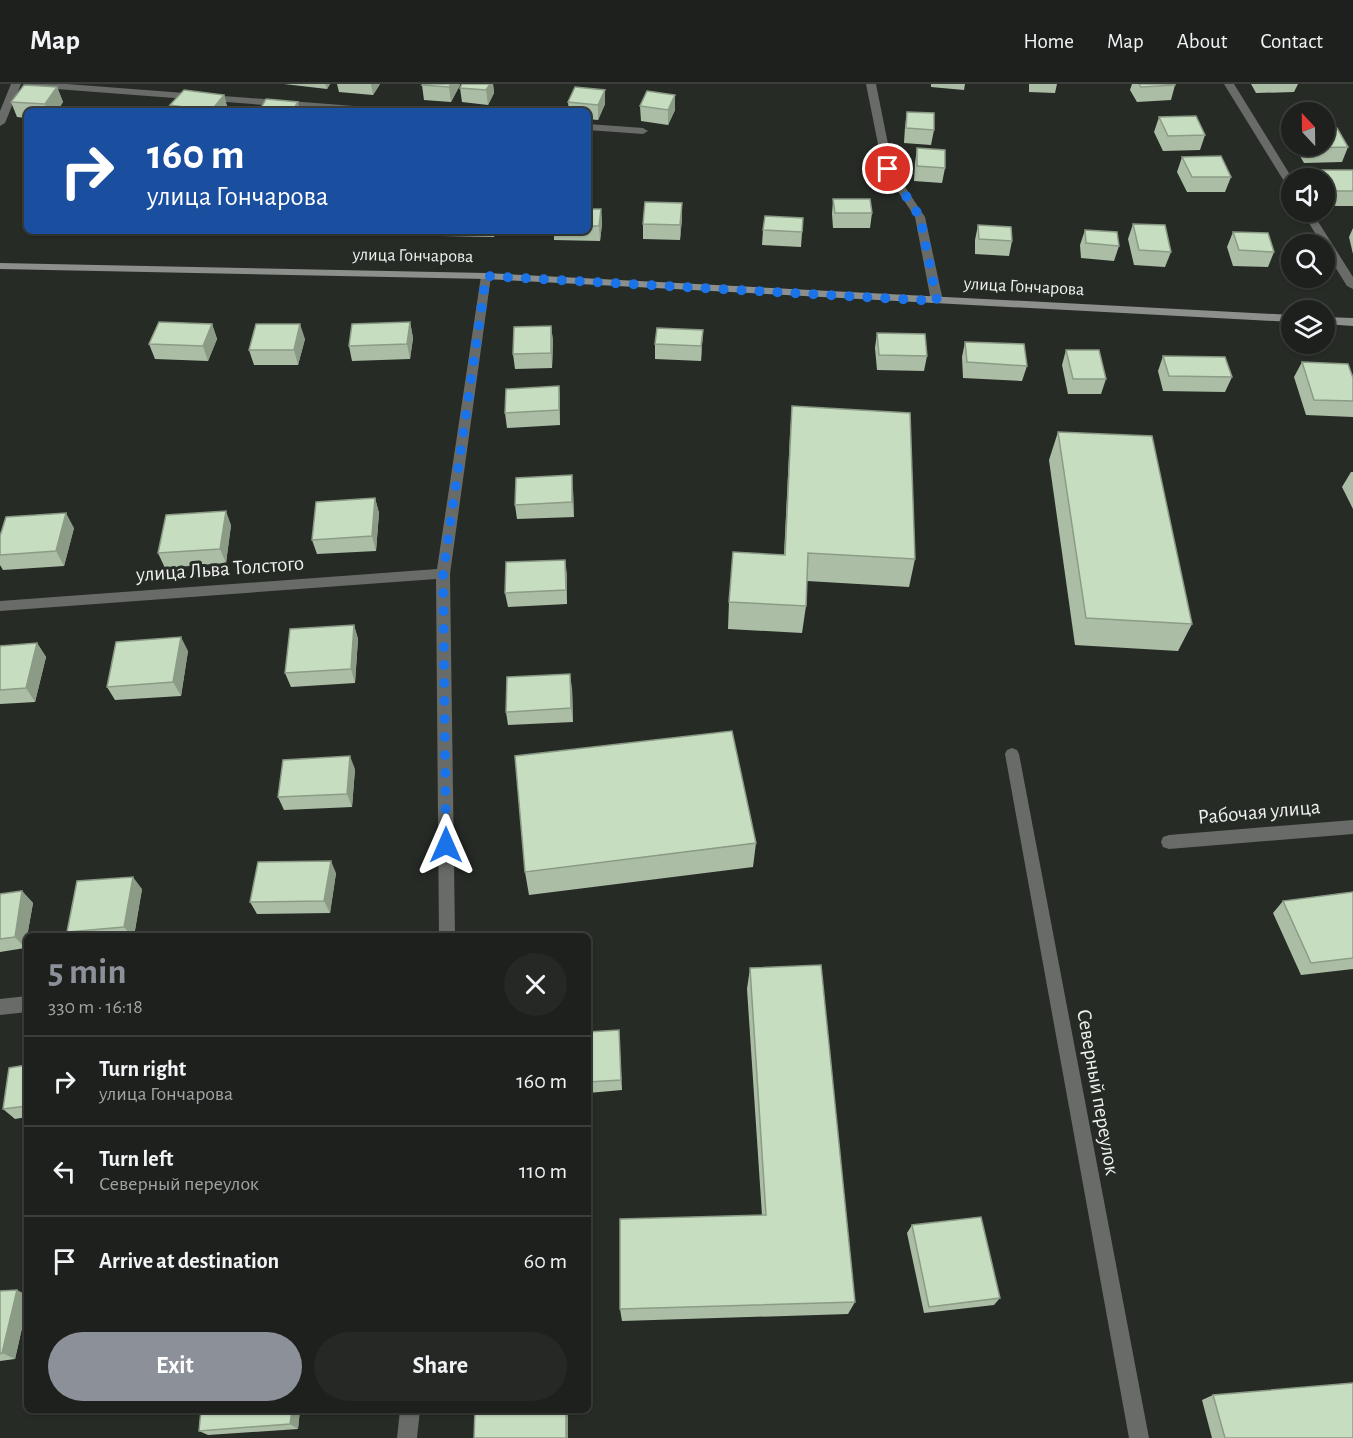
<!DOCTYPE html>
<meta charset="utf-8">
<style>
:root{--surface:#1d201c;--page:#252825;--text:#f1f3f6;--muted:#a0a3a3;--line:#3b3e3b;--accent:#8c9099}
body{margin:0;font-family:"Alegreya Sans",sans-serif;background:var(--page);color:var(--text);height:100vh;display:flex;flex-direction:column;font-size:22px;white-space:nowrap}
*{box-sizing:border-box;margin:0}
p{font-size:20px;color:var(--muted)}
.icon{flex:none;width:33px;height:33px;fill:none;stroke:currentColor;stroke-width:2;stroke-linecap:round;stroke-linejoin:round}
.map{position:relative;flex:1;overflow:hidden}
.side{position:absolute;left:24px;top:849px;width:567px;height:480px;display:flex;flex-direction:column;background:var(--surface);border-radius:9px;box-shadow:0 2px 4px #0004,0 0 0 2px var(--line)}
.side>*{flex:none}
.top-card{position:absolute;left:24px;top:24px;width:567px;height:126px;border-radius:9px;box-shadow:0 2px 4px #0004,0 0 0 2px var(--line);background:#1a4fa0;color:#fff;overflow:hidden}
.needle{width:39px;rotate:338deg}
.fabs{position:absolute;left:1281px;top:18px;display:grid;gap:12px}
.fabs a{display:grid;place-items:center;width:54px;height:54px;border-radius:50%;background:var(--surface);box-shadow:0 2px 4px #0004,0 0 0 2px var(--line);font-size:30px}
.pin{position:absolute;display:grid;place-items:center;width:51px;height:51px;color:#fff;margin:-26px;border:3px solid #fff;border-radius:50%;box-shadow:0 2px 6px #0007}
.me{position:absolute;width:66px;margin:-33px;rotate:0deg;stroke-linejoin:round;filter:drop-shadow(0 0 4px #0008)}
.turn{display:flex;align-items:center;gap:21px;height:126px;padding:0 24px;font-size:27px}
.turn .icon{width:78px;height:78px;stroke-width:2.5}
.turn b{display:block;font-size:42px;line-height:51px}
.round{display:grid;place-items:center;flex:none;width:63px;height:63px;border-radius:32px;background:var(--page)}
.headline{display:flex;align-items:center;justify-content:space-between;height:102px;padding:0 24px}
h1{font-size:36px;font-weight:700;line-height:45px;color:var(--accent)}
.cta{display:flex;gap:12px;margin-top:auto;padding:12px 24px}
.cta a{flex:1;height:69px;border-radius:36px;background:var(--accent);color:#fff;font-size:24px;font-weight:700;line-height:69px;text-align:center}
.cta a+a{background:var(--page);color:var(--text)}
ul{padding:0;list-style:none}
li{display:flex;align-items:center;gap:18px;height:90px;padding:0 24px;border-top:2px solid var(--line)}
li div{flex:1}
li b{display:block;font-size:22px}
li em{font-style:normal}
header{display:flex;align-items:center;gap:36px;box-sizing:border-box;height:84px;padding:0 30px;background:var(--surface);border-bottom:2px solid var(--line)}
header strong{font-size:28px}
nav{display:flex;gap:33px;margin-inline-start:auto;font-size:21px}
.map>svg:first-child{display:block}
</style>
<header>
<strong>Map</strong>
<nav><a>Home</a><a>Map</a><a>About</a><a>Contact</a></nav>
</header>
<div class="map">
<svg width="1353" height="1354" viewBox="0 0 1353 1354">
<rect width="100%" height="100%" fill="#272b26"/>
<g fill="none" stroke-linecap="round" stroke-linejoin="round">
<path fill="#696b68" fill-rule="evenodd" d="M11 0H21L5 39 0 42V27Z
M25 0H67L380 24 385 27H343L30 3Z
M866 0H876L893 85 925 133 943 217 941 219H933L931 217 915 133 883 85Z
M1224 0H1234L1292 94V105L1287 102Z
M588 40 643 44 648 47 643 50 588 46Z
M1302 128H1312L1353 193V205L1347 202 1324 165V160H1322Z
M486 189 491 192 450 490 455 852H439L436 495 0 527V517L437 485 481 192Z
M1012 664 1017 666 1019 670 1149 1354H1129L1005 670 1007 666Z
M1353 736V750L1169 765 1163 763 1161 758 1163 753 1169 751Z
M27 912V928L0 931V915Z
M400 1326H420L417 1354H397Z"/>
<path fill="#8c8f8b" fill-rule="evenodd" d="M0 179 486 189 1292 231V238L486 195 0 185Z
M1324 233 1353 234V242L1324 240Z"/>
</g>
<path fill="#abbea5" d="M284 0H330L327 5Z
M337 0H380L373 11 339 8Z
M423 0H459L460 1 451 18 424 16 422 1Z
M462 0H493L494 9 488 21 462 18 460 4Z
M931 0H965L964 6 931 3Z
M1029 0H1057L1055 9 1029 8Z
M1132 0H1175V1L1171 16 1137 18 1130 6Z
M1251 0H1298L1294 8 1256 9Z
M57 3 63 18 57 27H27V34L17 33 11 18Z
M605 6V20L598 36 588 35V27H569L568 18Z
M224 11 228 26 227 27H171L170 21Z
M675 11V26L668 41 641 37 640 22Z
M907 28 934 46 931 61 904 59 905 43Z
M1159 33 1205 51 1200 66 1163 67 1154 48Z
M1294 62H1324L1348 63 1342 78 1304 79Z
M917 64 945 84 942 99 914 97 915 79Z
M1182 73 1231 93 1225 108H1187L1177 88Z
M1320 86H1353V122H1326L1324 120V94H1317Z
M833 115 872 129 870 144H833L832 130Z
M588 125H601L602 140 600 157 554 156V147H588Z
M682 134 680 156 643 155V140Z
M803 134 801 163 762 161 763 146Z
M1133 140 1171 168 1165 183 1134 181 1128 155Z
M978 141 1012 157 1009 172 975 170V156Z
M1353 144V170L1349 153Z
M1085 146 1119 162 1114 177 1081 174 1080 161Z
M441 147H496L494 153 442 152Z
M1233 148 1274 168 1268 183 1233 182 1227 163Z
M410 238 413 254 410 275 352 277 349 262Z
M212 240 217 255 208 277 155 275 149 260Z
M551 242 553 257 552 284 515 285 513 270Z
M703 246 701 277 655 275V260Z
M877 249 927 272 924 287 877 286 875 264Z
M305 255 298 281H254L249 266Z
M965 258 1027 282 1022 297 963 294 962 273Z
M1066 266 1106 295 1101 310H1068L1062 281Z
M1163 272 1232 293 1225 308 1163 307 1158 287Z
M1302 278 1353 294V333L1306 331 1294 293Z
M559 302 560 317V341L507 344 505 329Z
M792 322 915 475 909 503 807 497 806 522 802 549 728 545 729 518 784 471 790 351Z
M1058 348 1192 540 1178 567 1075 561 1049 376Z
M1351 388H1353V425L1342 403Z
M573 406 574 433 517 435 515 421Z
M375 414 379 429 376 467 317 470 312 456Z
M231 441 226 479 165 484 158 469Z
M74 444 64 482 3 486 0 481V452Z
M567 490V520L508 523 505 509Z
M354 541 358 555 355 599 291 603 285 589Z
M37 559 46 573 35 618 0 620V562Z
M188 567 181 612 115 616 107 603Z
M572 604 573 638 508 641 506 628Z
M355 685 352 723 284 726 278 713Z
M756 759 753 783 529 811 525 788Z
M336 789 330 829 257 830 250 818Z
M142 805 134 852H70L67 848Z
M22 807 33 819 25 864 0 868V810Z
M1353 808V885L1301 891 1273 829 1283 817Z
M750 884 855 1218 848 1230 622 1237 620 1225 762 1131 747 905Z
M619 946 622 1006 588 1009V948Z
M27 981V1033L15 1035 3 1025Z
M912 1141 1000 1214 994 1221 924 1229 907 1149Z
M0 1207 27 1211V1222L15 1275 0 1277Z
M1213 1311 1353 1354H1212L1202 1316Z
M300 1326 298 1345 208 1351 199 1347Z"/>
<path fill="#8b9b86" d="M325 0H330L327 5Z
M371 0H380L373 11Z
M451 0H459L460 1 451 18 449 3Z
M490 0H493L494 9 488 21 486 6Z
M57 3 63 18 57 27H47L45 20Z
M605 6V20L598 36V21Z
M224 11 228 26 227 27H211Z
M675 11V26L668 41V26Z
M298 18 300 27H292Z
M682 119V134L680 156V141Z
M601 125 602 140 600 157 599 142Z
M410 238 413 254 410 275 407 260Z
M212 240 217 255 208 277 203 262Z
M300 240 305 255 298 281 294 266Z
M551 242 553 257 552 284 551 269Z
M703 246 702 261 701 277V262Z
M559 302 560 317V341L559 326Z
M572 391 573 406 574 433 572 418Z
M375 414 379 429 376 467 372 452Z
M226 427 231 441 226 479 220 465Z
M66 429 74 444 64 482 56 467Z
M565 476 567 490V520L566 506Z
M354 541 358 555 355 599 351 585Z
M181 553 188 567 181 612 173 598Z
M37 559 46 573 35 618 26 604Z
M570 590 572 604 573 638 571 624Z
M350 672 355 685 352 723 347 710Z
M331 777 336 789 330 829 324 817Z
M133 793 142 805 134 852H131L124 843Z
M22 807 33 819 25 864 15 853Z
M17 1206 27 1211V1222L15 1275 2 1269Z
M292 1326H300L298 1345 290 1340Z
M566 1326H568V1354H566Z"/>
<path fill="#c7ddc0" stroke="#8b9b86" stroke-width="1.5" d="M423 0H451L449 3 422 1Z
M462 0H490L486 6 460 4Z
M1139 0H1175V1L1141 3Z
M24 1 57 3 45 20 11 18Z
M575 3 605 6 598 21 568 18Z
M184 6 224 11 211 27 170 21Z
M647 7 675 11 668 26 640 22Z
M266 15 298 18 292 27H259Z
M361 24 389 25V27H360Z
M907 28 934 29V46L906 44Z
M1196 32 1205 51 1168 52 1159 33Z
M1324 44H1337L1348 63 1311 64 1309 62H1324Z
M917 64 945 66V84L917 82Z
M1221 72 1231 93H1192L1182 73Z
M1320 86H1353V107H1333Z
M833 115H870L872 129H835Z
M645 118 682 119 680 141 643 140Z
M588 125H601L599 142H588Z
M765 132 803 134 802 148 763 146Z
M1133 140 1165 141 1171 168 1139 166Z
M978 141 1011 143 1012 157 979 155Z
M1085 146 1117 148 1119 162 1086 159Z
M1233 148 1268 149 1274 168 1239 166Z
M159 238 212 240 203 262 149 260Z
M410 238 407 260 349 262 352 240Z
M256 240H300L294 266H249Z
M551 242V269L513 270 514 243Z
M657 244 703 246 701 262 655 260Z
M877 249 925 250 927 272 879 271Z
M965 258 1024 260 1027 282 967 278Z
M1066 266H1099L1106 295H1073Z
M1163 272 1225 273 1232 293 1169 292Z
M1302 278 1348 280 1353 294V317L1314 316Z
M559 302V326L505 329 506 305Z
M792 322 910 329 915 475 808 469 806 522 729 518 733 468 785 471Z
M1058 348 1152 352 1192 540 1086 534Z
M572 391V418L515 421 516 394Z
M375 414 372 452 312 456 316 418Z
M226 427 220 465 158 469 166 431Z
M66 429 56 467 0 471V452L6 433Z
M565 476 566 506 505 509 506 478Z
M354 541 351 585 285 589 290 545Z
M181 553 173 598 107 603 116 558Z
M37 559 26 604 0 606V562Z
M570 590 571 624 506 628 507 593Z
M732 647 756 759 525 788 515 672Z
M350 672 347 710 278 713 283 676Z
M331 777 324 817 250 818 258 778Z
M133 793 124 843 67 848 77 797Z
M22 807 15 853 0 855V810Z
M1353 808V874L1311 879 1283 817Z
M821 881 855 1218 620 1225V1135L766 1131 750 884Z
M619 946 621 996 588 998V948Z
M27 981V1022L3 1025 9 984Z
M981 1133 1000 1214 929 1223 912 1141Z
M17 1206 2 1269 0 1270V1207Z
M1353 1299V1354H1225L1213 1311Z
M201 1326H292L290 1340 199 1347Z
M475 1326H566V1354H474Z"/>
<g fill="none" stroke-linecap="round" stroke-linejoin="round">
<path stroke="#1a73e8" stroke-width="10" stroke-dasharray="0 18" d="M446 761 443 490 486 192 937 217 920 133 888 85"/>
</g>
<g text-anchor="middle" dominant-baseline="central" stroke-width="6" stroke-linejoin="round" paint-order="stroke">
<g font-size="18" fill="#eef1ee" stroke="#272b26">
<text transform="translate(413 172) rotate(1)">улица Гончарова</text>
<text transform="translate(1024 203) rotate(3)">улица Гончарова</text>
</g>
<g font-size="21" fill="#eef1ee" stroke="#272b26">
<text transform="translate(220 485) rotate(-4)">улица Льва Толстого</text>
<text transform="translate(1259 728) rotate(-5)">Рабочая улица</text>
<text transform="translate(1098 1008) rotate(80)">Северный переулок</text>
</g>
</g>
</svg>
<div class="fabs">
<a><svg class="needle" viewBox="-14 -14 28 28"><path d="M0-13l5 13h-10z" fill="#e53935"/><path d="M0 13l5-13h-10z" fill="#a0a3a3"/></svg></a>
<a><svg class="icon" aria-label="sound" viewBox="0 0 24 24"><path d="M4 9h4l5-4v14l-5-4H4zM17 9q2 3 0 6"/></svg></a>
<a><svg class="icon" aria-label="search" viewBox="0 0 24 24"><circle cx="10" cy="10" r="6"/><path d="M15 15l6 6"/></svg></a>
<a><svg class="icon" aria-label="layers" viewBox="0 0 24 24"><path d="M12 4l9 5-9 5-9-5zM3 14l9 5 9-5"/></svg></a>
</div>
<div class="pin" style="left:888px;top:85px;background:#d93025"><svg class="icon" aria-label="arrive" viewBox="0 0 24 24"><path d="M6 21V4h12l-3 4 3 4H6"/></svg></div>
<svg class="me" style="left:446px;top:761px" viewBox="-20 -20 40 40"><path d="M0-17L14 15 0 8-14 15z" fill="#1a73e8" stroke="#fff" stroke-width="4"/></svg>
<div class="top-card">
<div class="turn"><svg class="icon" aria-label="right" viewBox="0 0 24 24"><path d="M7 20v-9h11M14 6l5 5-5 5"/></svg><div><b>160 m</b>улица Гончарова</div></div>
</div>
<section class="side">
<div class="headline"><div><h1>5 min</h1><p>330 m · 16:18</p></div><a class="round"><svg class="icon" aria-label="close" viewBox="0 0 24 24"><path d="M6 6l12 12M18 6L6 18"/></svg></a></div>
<ul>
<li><svg class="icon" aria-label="right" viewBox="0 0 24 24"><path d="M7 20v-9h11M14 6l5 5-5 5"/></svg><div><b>Turn right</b><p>улица Гончарова</p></div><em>160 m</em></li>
<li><svg class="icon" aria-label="left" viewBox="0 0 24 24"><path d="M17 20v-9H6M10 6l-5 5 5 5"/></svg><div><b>Turn left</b><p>Северный переулок</p></div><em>110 m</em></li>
<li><svg class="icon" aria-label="arrive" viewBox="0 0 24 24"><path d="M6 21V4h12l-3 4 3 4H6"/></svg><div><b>Arrive at destination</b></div><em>60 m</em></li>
</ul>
<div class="cta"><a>Exit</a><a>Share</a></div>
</section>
</div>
